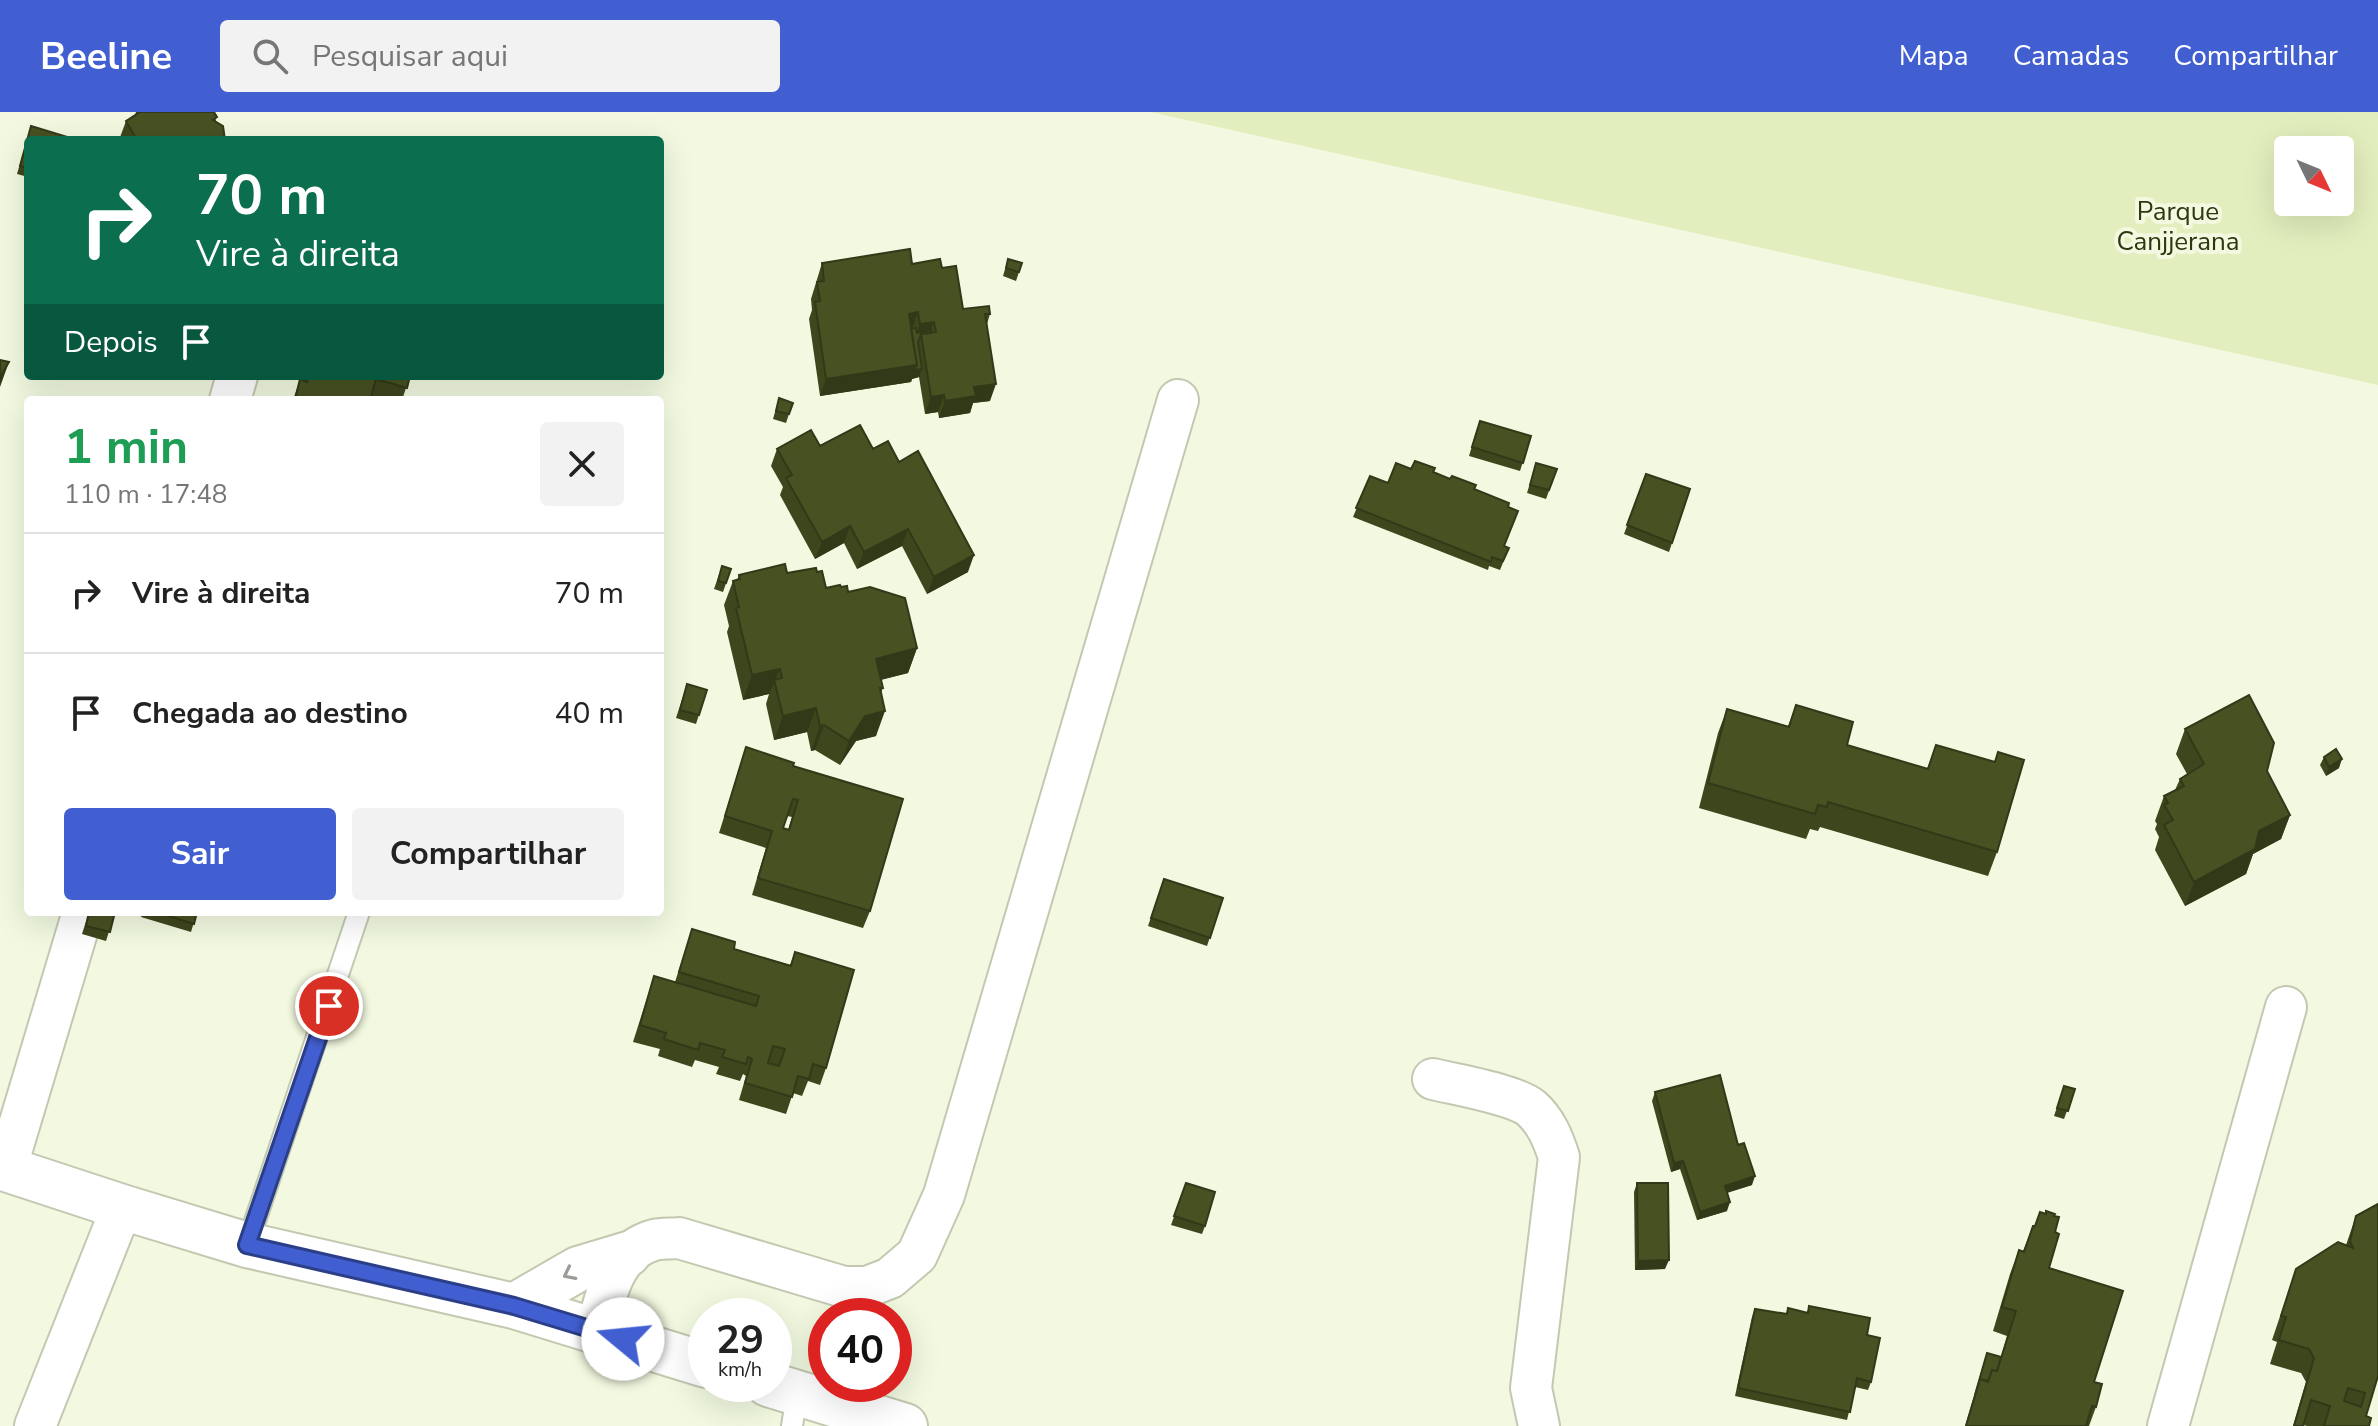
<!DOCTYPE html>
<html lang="pt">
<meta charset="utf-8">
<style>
:root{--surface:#fff;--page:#f2f2f2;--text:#222;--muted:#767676;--line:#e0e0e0;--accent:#425fd1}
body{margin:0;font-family:"Nunito Sans",sans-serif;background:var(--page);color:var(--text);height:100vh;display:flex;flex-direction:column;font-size:30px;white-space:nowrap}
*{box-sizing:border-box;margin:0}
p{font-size:26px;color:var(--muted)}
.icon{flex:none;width:44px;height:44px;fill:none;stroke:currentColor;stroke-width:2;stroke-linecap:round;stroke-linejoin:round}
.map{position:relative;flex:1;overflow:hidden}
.drawer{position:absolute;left:24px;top:284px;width:640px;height:520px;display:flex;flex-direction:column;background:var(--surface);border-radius:8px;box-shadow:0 8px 32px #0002}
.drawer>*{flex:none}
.guide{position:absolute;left:24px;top:24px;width:640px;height:244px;border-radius:8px;box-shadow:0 8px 32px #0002;background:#0b6e4f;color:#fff;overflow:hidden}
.needle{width:52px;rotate:133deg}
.tools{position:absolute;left:2274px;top:24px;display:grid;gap:16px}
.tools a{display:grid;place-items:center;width:80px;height:80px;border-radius:8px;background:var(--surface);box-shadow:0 8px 32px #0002;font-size:40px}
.speed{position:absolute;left:688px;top:1186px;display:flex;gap:16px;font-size:40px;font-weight:700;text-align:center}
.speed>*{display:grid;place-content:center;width:104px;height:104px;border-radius:50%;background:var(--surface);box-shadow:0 8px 32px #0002;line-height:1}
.speed small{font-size:20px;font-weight:400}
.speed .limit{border:12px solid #d22;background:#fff;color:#111}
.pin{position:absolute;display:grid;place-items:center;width:68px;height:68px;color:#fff;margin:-34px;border:4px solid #fff;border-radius:50%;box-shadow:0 2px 8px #0007}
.me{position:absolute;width:88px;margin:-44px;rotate:287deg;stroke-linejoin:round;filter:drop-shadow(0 0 6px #0008)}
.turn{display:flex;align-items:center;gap:28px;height:168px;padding:0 40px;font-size:36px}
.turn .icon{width:104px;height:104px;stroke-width:2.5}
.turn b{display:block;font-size:56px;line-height:68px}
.then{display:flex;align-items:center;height:76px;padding:0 40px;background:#0003;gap:16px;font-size:30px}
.round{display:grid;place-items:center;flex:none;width:84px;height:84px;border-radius:8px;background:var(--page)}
.head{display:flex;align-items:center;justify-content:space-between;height:136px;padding:0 40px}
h1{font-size:48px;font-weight:700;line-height:60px;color:#1e9e55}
.button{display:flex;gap:16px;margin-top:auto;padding:16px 40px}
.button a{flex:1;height:92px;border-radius:8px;background:var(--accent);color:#fff;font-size:32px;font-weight:700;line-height:92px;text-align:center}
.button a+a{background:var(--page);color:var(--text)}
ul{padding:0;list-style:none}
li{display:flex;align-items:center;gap:24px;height:120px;padding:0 40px;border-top:2px solid var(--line)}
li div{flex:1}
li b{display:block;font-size:30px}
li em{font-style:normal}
header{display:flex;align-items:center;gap:48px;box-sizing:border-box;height:112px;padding:0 40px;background:var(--accent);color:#fff}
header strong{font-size:38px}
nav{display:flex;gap:44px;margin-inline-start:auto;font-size:28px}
.search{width:560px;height:72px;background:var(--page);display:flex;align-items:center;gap:20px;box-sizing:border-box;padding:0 28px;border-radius:8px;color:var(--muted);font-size:30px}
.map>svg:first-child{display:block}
</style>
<header>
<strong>Beeline</strong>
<div class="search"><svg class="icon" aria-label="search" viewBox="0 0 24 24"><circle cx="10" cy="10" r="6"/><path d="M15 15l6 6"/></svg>Pesquisar aqui</div>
<nav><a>Mapa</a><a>Camadas</a><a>Compartilhar</a></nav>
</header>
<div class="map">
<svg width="2378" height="1314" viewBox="0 0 2378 1314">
<rect width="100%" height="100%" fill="#f2f9e0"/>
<path fill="#e2eebd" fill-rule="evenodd" d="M1151 0H2378V273ZM2288 38H2340V90H2288Z"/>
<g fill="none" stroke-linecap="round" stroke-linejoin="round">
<g stroke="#c2c9b0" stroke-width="24">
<path id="lane" d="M247 1133 359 800
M792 1314 797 1281"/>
</g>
<g stroke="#c2c9b0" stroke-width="44">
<path id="street" d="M230 288 237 264
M1433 967C1457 973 1513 982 1531 996 1546 1009 1553 1027 1559 1045L1531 1276 1539 1314
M6 1057 83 800
M596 1219C606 1185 613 1139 654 1128 662 1126 671 1127 679 1126L844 1175H867L890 1166 917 1143 944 1083 1178 288
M35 1314 122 1095
M2168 1314 2286 895"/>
</g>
<g stroke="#c2c9b0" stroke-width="48">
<path id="secondary" d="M0 1055 122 1095 247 1133 514 1194 706 1253
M514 1194 578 1157 628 1142
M768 1272 905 1314"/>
</g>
<use href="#lane" stroke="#fff" stroke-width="20"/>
<use href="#street" stroke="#fff" stroke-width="40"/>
<use href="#secondary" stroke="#fff" stroke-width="44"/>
</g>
<path fill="#3e461d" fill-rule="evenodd" d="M136 0H214L216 9 225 28H230H119L126 9 135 3Z
M31 14 28 28V65L17 62Z
M1008 147 1022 151 1016 169 1003 164Z
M822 151 912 152 942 156 963 197 990 202 987 212 990 289 973 291 970 301 939 306 938 300 925 302 919 265 912 267 911 270 820 284 809 207 812 198 811 187Z
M307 264H410L402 288H385L371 284 370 288H293L300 267 305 269Z
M779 286 789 302 786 311 773 307Z
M1477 317 1531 324 1520 359 1469 344Z
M777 337H873L899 350 968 460 927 482 902 434 857 457 844 431 815 447 780 383 783 375 771 354Z
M1536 351 1557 357 1546 387 1527 381Z
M1411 357 1433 360 1474 377 1508 395 1504 434 1509 436 1500 458 1489 454 1488 458 1353 405 1370 364 1388 371Z
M1646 362 1690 377 1669 440 1624 422Z
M722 454 731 457 723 480 714 477Z
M817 460 826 476 841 475 848 480 917 536 908 561 881 568 883 576 881 581 876 624 856 629 840 653 815 638 811 639 807 620 774 628 766 592 769 582 743 588 727 520 729 514 724 493 733 469 737 468 739 463Z
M687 572 707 578 696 612 676 606Z
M1796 593 1847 633 1927 657 1936 633 1997 740 1988 764 1820 715 1818 719 1810 717 1806 727 1699 696 1718 621 1727 597 1788 614Z
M2185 617 2267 659 2290 703 2281 727 2253 742 2246 762 2185 794 2155 738 2159 725 2155 717 2157 712 2155 709 2164 684 2175 678 2180 667 2187 662 2176 642Z
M746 635 793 655 870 799 863 816 752 783 766 736 719 721ZM787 704 792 705 788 718 783 716Z
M2324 645 2339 656 2326 664 2320 653Z
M1164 767 1223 786 1207 834 1148 814Z
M89 800H115L106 829 82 822Z
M134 800H197L191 820 141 805 142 802Z
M692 817 734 837 790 853 795 840 826 956 820 973 808 969 802 984 793 981 786 1002 739 988 746 964 743 962 740 969 716 962 719 955 695 948 692 955 658 944 660 937 633 930 654 864 675 870Z
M2064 974 2075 977 2064 1007 2054 1004Z
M1655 980 1738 1033 1752 1073 1727 1081V1099L1697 1108 1680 1057 1671 1060 1652 989Z
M1186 1071 1205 1114 1202 1122 1171 1113Z
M1637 1071 1665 1157 1635 1158 1634 1080Z
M2040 1100 2054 1104 2055 1120 2049 1156 2094 1270 2096 1295 2089 1314H1965L1984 1250 2001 1245 2007 1224 1993 1219 2010 1162 2019 1138 2023 1139 2033 1114H2035Z
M2356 1104 2366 1304 2369 1314H2307L2303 1313V1314H2293L2306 1270 2301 1261 2270 1252 2277 1230 2272 1228 2296 1157 2346 1133Z
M1809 1194 1867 1223 1871 1270 1868 1278 1855 1275 1847 1308 1735 1284 1752 1205 1755 1197 1786 1202 1788 1196 1807 1201Z"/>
<path fill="#323918" d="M918 200 912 217 909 202Z
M934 210 928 227 921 222 914 229 920 212Z
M9 250 0 275V265Z
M917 253 922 257 919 265 912 267 911 270 820 284 826 267Z
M996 272 990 289 973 291 970 301 939 306 945 289 974 275Z
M944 283 938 300 925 302 931 285Z
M850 414 844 431 815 447 822 430Z
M908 417 902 434 857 457 864 440Z
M974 443 968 460 927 482 934 465Z
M917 536 908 561 867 571 876 547Z
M780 557 769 582 743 588 752 563Z
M816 596 807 620 774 628 783 604Z
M885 599 876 624 856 629 840 653 849 629 865 604Z
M824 613 815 638 811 639 820 614Z
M2342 647 2339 656 2326 664 2329 655Z
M2290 703 2281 727 2253 742 2246 762 2185 794 2194 770 2259 719Z
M1683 1049 1680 1057 1671 1060 1674 1051Z
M1755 1064 1752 1073 1722 1082 1725 1074Z
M1730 1090 1727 1099 1697 1108 1700 1100Z
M1669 1148 1665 1157 1635 1158 1638 1149Z"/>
<path fill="#485122" stroke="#323918" stroke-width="2" fill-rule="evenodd" d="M140 0H214L217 5 213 8 223 14 225 28 228 26 230 28H137L126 9Z
M31 14 71 26 70 28H28V56L20 54Z
M910 137 912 152 940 147 942 156 956 154 963 197 989 194 990 202H985L996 272 974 275 976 284 945 289 944 283 931 285 921 222 936 220 934 210 920 212 918 200 909 202 917 253 826 267 815 190 820 189 817 170 824 169 822 151Z
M1008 147 1022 151 1019 160 1006 156Z
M916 216 917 221 931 218V221L921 222 918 230 922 257 915 258 917 253 911 217Z
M0 248 9 250 0 265Z
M308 264H410L407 276 376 267 370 288H295L300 267 307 270Z
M779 286 793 291 789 302 776 299Z
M1480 309 1531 324 1523 351 1472 335Z
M860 313 873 337 888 329 899 350 918 339 974 443 934 465 908 417 864 440 850 414 822 430 786 366 792 363 777 337 811 318 820 334Z
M1415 349 1435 356 1433 360 1450 367 1452 364 1476 373 1474 377 1509 391 1508 395 1518 399 1504 434 1509 436 1503 449 1492 445 1491 450 1356 396 1370 364 1388 371 1396 351 1411 357Z
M1536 351 1557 357 1549 378 1530 373Z
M1646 362 1690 377 1672 431 1627 413Z
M785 452 787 461 816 456 817 460 822 459 826 476 840 473 841 475 847 474 848 480 870 475 905 486 917 536 876 547 883 576H880L885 599 865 604 849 629 824 613 820 614 816 596 783 604 774 568 782 566 780 557 752 563 736 496 739 495 733 469 740 467 739 463Z
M722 454 731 457 726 471 718 469Z
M687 572 707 578 699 603 680 598Z
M2249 583 2274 631 2267 659 2290 703 2259 719 2255 737 2194 770 2164 713 2173 708 2164 693 2168 691 2164 684 2184 674 2180 667 2204 652 2185 617Z
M1796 593 1853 610 1847 633 1928 657 1936 633 1995 650 1998 640 2024 648 1997 740 1828 690 1827 695 1818 693 1815 702 1708 671 1727 597 1789 615Z
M746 635 794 651 793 654 903 687 870 799 758 766 772 719 725 704ZM793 687 798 688 789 718 783 716Z
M2336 637 2342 647 2329 655 2324 645Z
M1164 767 1223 786 1210 826 1151 806Z
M89 800H115L110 820 86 814Z
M156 800H197L194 812Z
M692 817 735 830 734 837 791 854 795 840 854 858 826 956 813 952 809 967 798 964 792 985 745 971 752 947 748 945 746 952 722 945 725 938 700 931 698 938 664 927 666 921 640 913 654 864 756 894 759 884 679 860ZM773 934 785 937 779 954 768 951Z
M1720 963 1738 1033 1744 1031 1755 1064 1725 1074 1730 1090 1700 1100 1683 1049 1674 1051 1655 980Z
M2064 974 2075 977 2068 999 2057 996Z
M1186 1071 1215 1080 1205 1114 1174 1104Z
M1637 1071H1668L1669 1148 1638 1149Z
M2378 1092V1264L2366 1304 2371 1306 2369 1314H2324L2330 1294 2311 1288 2303 1314H2294L2314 1246 2309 1237 2279 1228 2286 1205 2281 1204 2296 1157 2338 1130 2353 1136 2350 1129 2356 1104ZM2348 1276 2365 1281 2361 1295 2344 1289Z
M2046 1099 2055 1102 2054 1104 2059 1105 2055 1120 2059 1122 2049 1156 2123 1179 2094 1270 2102 1272 2096 1295 2092 1294 2086 1314H1966L1980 1267 1988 1270 1992 1258 1997 1259 2016 1199 2002 1195 2019 1138 2024 1140 2033 1114H2035L2040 1100 2046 1102Z
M1809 1194 1870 1206 1867 1223 1880 1226 1871 1270 1857 1266 1850 1300 1738 1276 1755 1197 1787 1202 1788 1196 1808 1201Z
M1987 1241 2001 1245 1997 1259 1992 1258 1988 1269 1980 1267 1975 1283Z"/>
<defs><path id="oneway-chevron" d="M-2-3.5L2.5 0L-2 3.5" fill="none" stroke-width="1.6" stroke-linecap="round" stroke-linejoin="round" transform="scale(2)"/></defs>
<use stroke="#9b9c98" href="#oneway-chevron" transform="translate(569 1162) rotate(153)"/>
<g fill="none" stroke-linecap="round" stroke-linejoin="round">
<g stroke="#2b3e88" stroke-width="20">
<path id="route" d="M329 894 247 1133 514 1194 623 1227"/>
</g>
<use href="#route" stroke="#425fd1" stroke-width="14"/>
</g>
<g text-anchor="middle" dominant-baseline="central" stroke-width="8" stroke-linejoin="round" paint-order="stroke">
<g font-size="26" fill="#303710" stroke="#f2f9e0">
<text x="2178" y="99">Parque<tspan x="2178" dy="30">Canjjerana</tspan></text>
</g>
</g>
</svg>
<div class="tools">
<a><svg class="needle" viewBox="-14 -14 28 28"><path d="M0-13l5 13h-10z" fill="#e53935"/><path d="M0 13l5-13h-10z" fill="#767676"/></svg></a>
</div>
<div class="speed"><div>29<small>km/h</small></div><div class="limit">40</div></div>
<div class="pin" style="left:329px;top:894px;background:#d93025"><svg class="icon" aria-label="arrive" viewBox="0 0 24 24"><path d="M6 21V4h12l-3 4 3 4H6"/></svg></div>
<svg class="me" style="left:623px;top:1227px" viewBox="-20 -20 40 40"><circle r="19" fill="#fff"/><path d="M0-13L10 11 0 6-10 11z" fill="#425fd1"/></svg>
<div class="guide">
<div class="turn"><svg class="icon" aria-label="right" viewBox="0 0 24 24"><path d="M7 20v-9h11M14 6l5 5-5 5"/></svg><div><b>70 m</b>Vire à direita</div></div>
<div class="then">Depois<svg class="icon" aria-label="arrive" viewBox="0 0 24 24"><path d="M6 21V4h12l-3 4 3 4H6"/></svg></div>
</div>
<section class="drawer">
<div class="head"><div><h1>1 min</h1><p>110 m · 17:48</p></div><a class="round"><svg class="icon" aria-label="close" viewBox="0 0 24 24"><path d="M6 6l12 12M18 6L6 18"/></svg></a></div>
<ul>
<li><svg class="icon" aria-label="right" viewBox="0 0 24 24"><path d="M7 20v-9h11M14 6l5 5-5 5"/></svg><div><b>Vire à direita</b></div><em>70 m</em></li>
<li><svg class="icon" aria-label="arrive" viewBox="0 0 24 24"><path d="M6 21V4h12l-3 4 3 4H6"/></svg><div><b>Chegada ao destino</b></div><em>40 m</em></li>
</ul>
<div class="button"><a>Sair</a><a>Compartilhar</a></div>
</section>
</div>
